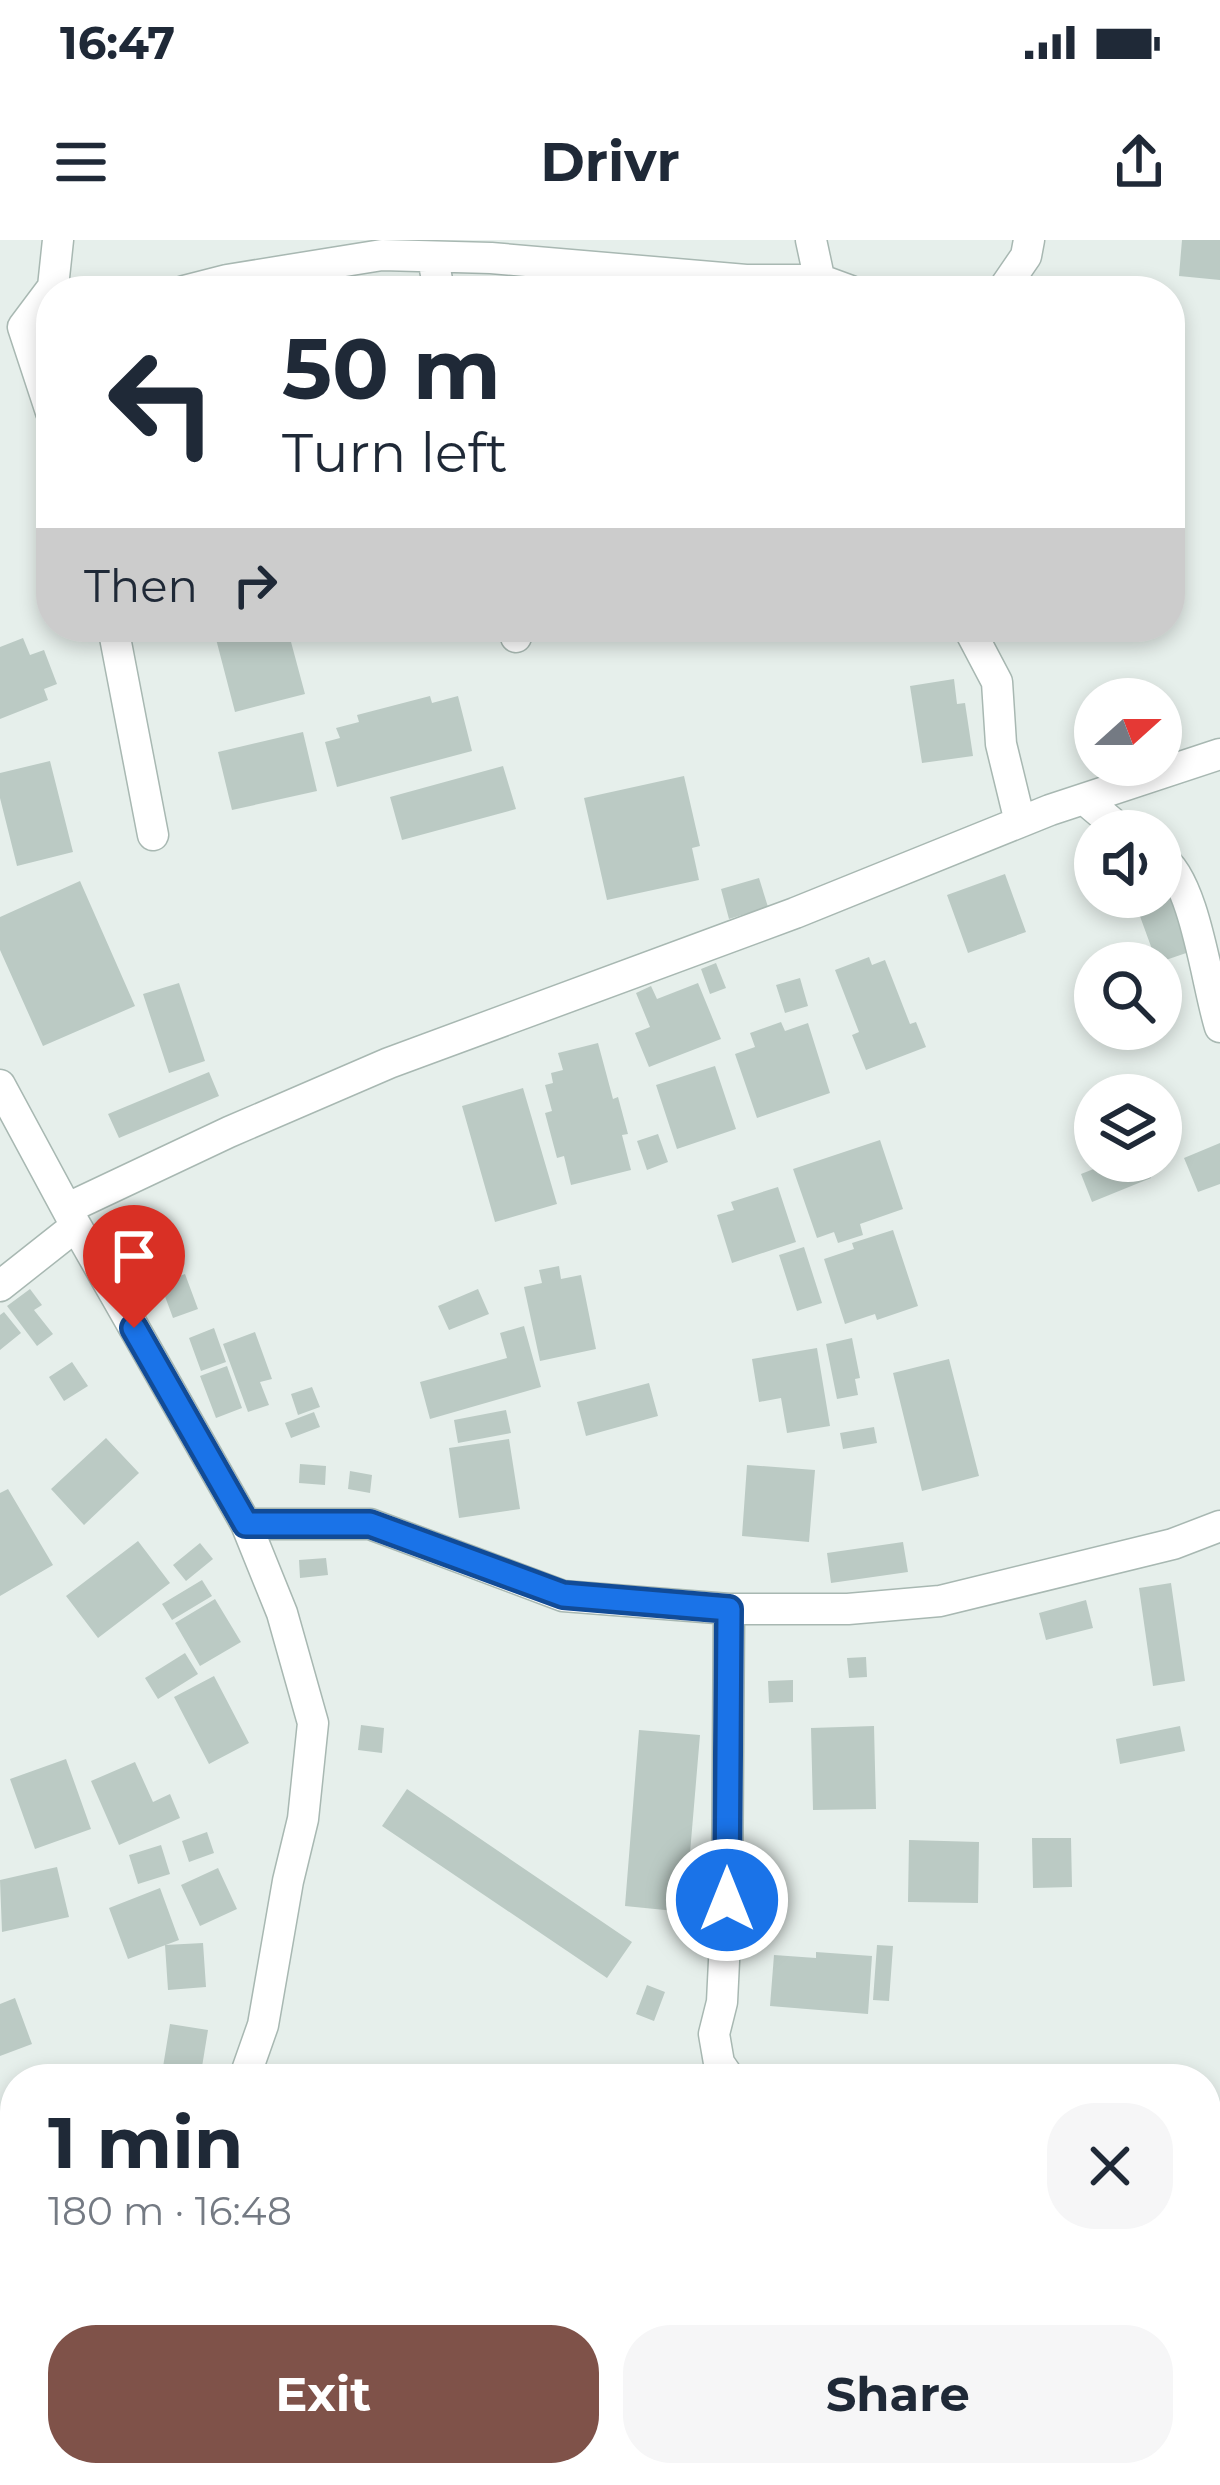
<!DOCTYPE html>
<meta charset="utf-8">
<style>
:root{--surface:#fff;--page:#f6f6f7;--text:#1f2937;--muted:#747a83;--accent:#7f5249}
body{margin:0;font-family:Montserrat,sans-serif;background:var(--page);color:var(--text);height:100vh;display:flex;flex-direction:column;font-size:45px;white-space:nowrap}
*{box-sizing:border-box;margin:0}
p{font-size:39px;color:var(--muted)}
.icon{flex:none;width:66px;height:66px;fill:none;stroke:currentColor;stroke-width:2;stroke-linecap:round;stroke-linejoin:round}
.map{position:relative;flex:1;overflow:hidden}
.side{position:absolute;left:0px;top:1824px;width:1221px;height:423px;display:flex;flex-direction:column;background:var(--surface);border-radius:48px 48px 0 0;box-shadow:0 6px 18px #0003}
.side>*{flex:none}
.banner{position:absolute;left:36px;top:36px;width:1149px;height:366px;border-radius:48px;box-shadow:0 6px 18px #0003;background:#fff;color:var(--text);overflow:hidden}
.needle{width:78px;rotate:69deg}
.tools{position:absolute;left:1074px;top:438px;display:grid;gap:24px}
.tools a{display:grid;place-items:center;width:108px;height:108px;border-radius:50%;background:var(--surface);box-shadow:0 6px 18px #0003;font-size:60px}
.pin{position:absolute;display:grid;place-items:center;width:102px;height:102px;color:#fff;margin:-123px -51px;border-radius:50% 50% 50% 0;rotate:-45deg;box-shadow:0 0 12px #0007}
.pin .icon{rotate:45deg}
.me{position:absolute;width:132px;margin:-66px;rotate:0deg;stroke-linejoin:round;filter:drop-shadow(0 0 9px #0008)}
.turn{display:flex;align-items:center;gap:42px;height:252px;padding:0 48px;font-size:54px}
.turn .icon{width:156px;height:156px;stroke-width:2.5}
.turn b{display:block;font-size:84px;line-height:102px}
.then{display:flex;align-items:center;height:114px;padding:0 48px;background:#0003;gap:24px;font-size:45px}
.round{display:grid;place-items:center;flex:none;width:126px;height:126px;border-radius:48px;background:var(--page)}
.head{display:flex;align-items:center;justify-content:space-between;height:204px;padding:0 48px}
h1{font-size:72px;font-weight:700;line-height:90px}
.cta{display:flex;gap:24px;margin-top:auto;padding:24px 48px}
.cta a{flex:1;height:138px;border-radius:48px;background:var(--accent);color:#fff;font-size:48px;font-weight:700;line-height:138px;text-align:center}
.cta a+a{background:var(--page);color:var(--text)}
.status{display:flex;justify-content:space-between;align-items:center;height:84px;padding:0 60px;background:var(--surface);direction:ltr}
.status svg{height:33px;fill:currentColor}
header{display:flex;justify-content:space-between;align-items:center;height:156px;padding:0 48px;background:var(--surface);font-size:54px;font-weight:700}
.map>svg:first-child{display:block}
</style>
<div class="status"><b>16:47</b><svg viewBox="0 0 49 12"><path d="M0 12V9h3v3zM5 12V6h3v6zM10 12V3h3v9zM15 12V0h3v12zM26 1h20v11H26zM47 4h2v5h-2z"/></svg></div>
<header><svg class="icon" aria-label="menu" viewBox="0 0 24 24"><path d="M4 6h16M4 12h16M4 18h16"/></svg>Drivr<svg class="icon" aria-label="share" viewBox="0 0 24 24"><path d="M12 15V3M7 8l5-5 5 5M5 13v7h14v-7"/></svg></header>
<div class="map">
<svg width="1220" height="2245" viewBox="0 0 1220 2245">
<rect width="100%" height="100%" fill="#e6efeb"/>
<path fill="#bbcac4" d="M1182 0H1220V40L1179 36Z
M263 387H287L305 454 235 472 216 399Z
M23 398 30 415 44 410 57 444 44 449 48 460 0 479V407Z
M954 439 957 464 965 463 973 516 922 523 910 446Z
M430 456 432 463 458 456 472 511 337 547 325 502 340 498 336 488 359 482 357 475Z
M303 492 317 551 232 570 218 512Z
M50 521 73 612 17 626 0 558V533Z
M503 526 516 569 402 600 390 557Z
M684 536 700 606 692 608 699 640 607 660 584 558Z
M1005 634 1026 692 968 713 947 655Z
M1161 636 1195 710 1157 723 1133 657H1161Z
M759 638 768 667 729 679 721 649Z
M80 641 135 766 43 806 0 710V677Z
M869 717 872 725 885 720 910 784 916 782 926 807 866 830 852 795 859 792 835 730Z
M716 723 726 748 710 754 701 729Z
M800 738 808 766 785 773 776 745Z
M179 743 205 821 169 833 143 754Z
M698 743 721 799 649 827 635 793 650 787 636 753 651 746 657 759Z
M781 782 785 791 808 783 830 853 757 878 735 814 755 807 750 793Z
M598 803 613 859 618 857 628 894 622 895 631 930 571 945 564 916 557 918 545 873 552 871 545 845 553 843 551 833 563 830 558 813Z
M715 826 736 889 677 909 656 845Z
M209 832 219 856 119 898 108 874Z
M523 848 557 964 495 982 462 866Z
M658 894 668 922 647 930 637 901Z
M880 900 903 969 860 984 863 995 838 1003 834 992 817 998 793 929Z
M1220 903V944L1198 952 1184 918Z
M1114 921H1144L1151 938 1092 962 1081 934Z
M778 947 796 1002 732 1023 717 975 734 970 731 962Z
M893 990 918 1066 877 1080 875 1074 845 1084 824 1019 854 1009 852 1003Z
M804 1007 822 1063 797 1071 779 1015Z
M559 1026 561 1039 581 1035 596 1109 540 1121 524 1047 542 1043 539 1030Z
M185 1034 198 1069 173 1078 160 1043Z
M30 1049 42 1065 34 1070 53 1094 37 1106 7 1066Z
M478 1049 489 1074 449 1090 438 1066Z
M4 1072 21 1093 0 1110V1075Z
M524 1086 541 1147 430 1179 420 1142 507 1118 500 1093Z
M214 1088 226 1122 201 1131 189 1098Z
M255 1092 272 1139 260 1142 269 1165 248 1172 223 1104Z
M852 1098 860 1138 855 1139 858 1155 837 1159 826 1104Z
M817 1108 830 1186 787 1193 781 1158 759 1162 752 1119Z
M949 1119 979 1236 922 1251 893 1133Z
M72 1122 88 1146 64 1161 49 1137Z
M227 1126 242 1168 216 1178 200 1136Z
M649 1143 658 1176 586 1196 577 1162Z
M312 1147 320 1167 298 1175 291 1154Z
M506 1170 511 1193 458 1203 454 1180Z
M314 1172 320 1187 291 1198 285 1183Z
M874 1187 877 1203 843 1209 840 1193Z
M106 1198 139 1233 84 1285 51 1249Z
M509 1199 520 1269 459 1278 449 1208Z
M300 1224 326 1226 325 1245 299 1243Z
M747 1225 815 1230 809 1302 742 1296Z
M350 1231 372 1235 370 1253 348 1249Z
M8 1249 53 1325 0 1356V1253Z
M138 1301 170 1343 98 1398 66 1356Z
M903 1302 908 1332 831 1343 827 1313Z
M200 1303 213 1319 186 1341 173 1325Z
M326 1318 328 1335 300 1338 299 1320Z
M202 1340 212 1356 172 1380 162 1364Z
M1171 1343 1185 1441 1153 1446 1139 1348Z
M215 1359 241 1402 200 1426 175 1383Z
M1086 1360 1093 1388 1046 1400 1039 1373Z
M185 1413 198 1434 158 1459 145 1438Z
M866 1417 867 1437 849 1438 847 1418Z
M214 1436 249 1503 209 1524 174 1457Z
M793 1440V1462L769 1463 768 1441Z
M361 1485 384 1488 382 1513 358 1510Z
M874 1486 876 1569 813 1570 811 1488Z
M1180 1486 1185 1511 1120 1524 1116 1499Z
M639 1490 700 1495 685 1672 625 1666Z
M66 1519 91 1589 35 1609 10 1539Z
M135 1522 153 1562 170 1554 180 1578 119 1605 91 1541Z
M407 1549 632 1702 607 1738 382 1586Z
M207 1592 214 1613 189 1622 182 1601Z
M1032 1598H1071L1072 1647 1033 1648Z
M909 1600 979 1602 978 1663 908 1662Z
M161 1605 170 1634 138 1644 129 1615Z
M57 1627 69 1677 2 1692 0 1640Z
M218 1628 237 1669 200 1686 181 1645Z
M160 1648 179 1700 128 1719 109 1668Z
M203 1703 206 1747 168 1750 165 1705Z
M877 1705 893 1706 889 1761 873 1760Z
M816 1712 872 1716 868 1774 770 1766 774 1715 816 1718Z
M647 1745 665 1752 654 1781 636 1774Z
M15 1758 32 1804 0 1816V1764Z
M170 1784 208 1790 201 1833 163 1827Z
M1206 1915 1220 1916V1999H1206Z"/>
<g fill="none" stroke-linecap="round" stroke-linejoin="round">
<g stroke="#a8b8b2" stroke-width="33">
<path id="minor" d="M811 0 822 51
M433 18 439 51
M184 51 227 40 382 15 491 18 746 40H821L851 51
M1002 51 1026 16 1029 0
M51 172 23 87 53 47 58 0
M113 387 153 595
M513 387 516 397
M968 387 997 442 1001 504 1020 582
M1084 559 1122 591
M1161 618C1195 640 1207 746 1220 787
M0 845 76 986 246 1284 282 1373 313 1483 303 1579 288 1641 263 1785 244 1839
M68 968 229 892 389 823 795 673 1050 570 1220 514
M0 1046 76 986
M246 1284H370L563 1356 729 1369H848L940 1361 1173 1304 1220 1286
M729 1369 727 1660 722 1762 714 1794 719 1823 730 1839
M0 2100 15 2091
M196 2232 200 2245"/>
</g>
<use href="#minor" stroke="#fff" stroke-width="30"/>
</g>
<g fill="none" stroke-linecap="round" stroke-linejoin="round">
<g stroke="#114b97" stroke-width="30">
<path id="route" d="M134 1088 246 1284H370L563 1355 729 1369 727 1660"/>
</g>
<use href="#route" stroke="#1a73e8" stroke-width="21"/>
</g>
</svg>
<div class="tools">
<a><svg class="needle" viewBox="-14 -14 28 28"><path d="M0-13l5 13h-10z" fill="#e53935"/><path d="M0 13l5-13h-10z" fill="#747a83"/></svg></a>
<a><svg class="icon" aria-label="sound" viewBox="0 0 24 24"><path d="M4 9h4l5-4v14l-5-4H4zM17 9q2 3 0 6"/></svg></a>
<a><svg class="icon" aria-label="search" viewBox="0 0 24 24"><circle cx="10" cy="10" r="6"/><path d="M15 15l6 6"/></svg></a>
<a><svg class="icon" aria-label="layers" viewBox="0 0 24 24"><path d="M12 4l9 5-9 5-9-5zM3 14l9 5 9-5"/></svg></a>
</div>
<div class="pin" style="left:134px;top:1088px;background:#d93025"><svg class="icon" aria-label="arrive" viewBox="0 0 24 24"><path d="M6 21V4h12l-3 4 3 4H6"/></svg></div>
<svg class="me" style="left:727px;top:1660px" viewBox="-20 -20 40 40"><circle r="17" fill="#1a73e8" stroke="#fff" stroke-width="3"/><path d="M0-11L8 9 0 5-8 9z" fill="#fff"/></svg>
<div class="banner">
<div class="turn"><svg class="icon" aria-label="left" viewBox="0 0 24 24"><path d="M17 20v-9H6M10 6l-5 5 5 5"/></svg><div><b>50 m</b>Turn left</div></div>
<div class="then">Then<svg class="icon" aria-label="right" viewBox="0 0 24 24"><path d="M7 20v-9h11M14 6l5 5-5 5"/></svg></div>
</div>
<section class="side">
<div class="head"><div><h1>1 min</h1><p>180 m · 16:48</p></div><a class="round"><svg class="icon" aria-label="close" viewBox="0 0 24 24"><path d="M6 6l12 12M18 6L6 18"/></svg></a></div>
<div class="cta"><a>Exit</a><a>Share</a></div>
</section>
</div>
